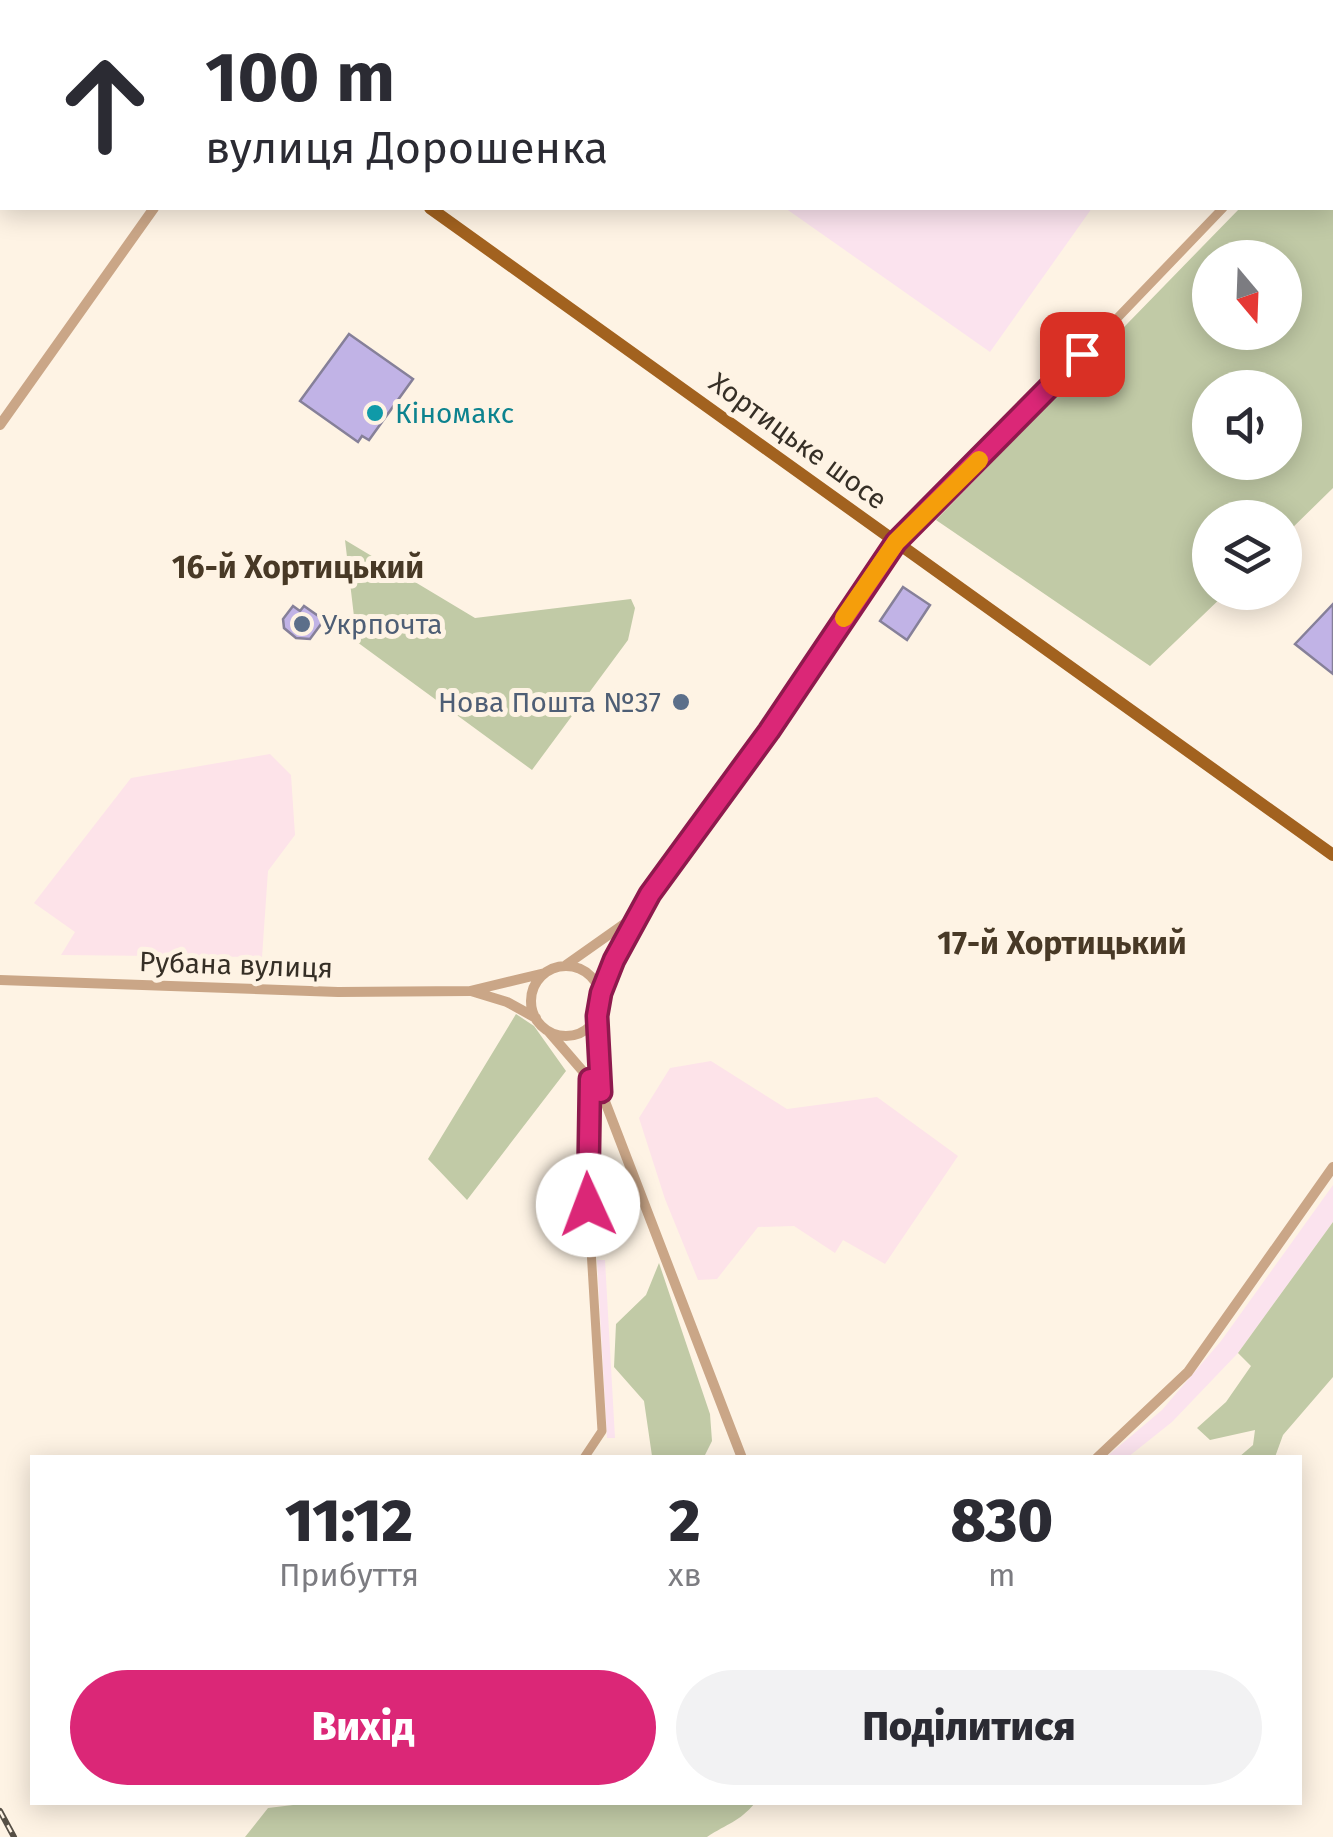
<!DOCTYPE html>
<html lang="uk">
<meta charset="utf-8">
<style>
:root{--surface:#fff;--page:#f2f2f3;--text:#2b2b33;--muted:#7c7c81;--accent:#db2777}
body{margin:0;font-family:"Fira Sans",sans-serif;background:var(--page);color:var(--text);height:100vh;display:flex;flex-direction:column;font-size:38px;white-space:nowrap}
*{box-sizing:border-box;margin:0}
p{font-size:32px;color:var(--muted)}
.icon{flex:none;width:55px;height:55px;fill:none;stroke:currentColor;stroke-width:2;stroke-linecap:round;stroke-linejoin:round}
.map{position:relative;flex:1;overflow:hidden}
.details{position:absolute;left:30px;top:1455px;width:1272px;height:350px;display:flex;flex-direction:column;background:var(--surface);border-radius:0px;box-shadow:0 5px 25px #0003}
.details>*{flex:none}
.guide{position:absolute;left:0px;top:0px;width:1335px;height:210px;box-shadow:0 5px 25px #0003;background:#fff;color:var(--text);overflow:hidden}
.needle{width:65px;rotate:161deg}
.fabs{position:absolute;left:1192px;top:240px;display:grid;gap:20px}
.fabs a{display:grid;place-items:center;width:110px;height:110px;border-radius:50%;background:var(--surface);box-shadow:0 5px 25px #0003;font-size:50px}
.pin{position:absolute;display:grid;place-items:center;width:85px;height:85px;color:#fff;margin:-42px;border-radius:20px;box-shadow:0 5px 15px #0006}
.me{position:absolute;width:110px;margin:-55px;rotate:358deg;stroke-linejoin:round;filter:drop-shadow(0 0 8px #0008)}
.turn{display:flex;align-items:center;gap:35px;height:210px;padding:0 40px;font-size:45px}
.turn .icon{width:130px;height:130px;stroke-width:2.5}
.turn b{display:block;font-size:70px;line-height:85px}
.eta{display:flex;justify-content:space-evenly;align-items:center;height:170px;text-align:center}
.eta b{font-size:60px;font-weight:800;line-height:70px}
.button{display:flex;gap:20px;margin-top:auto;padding:20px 40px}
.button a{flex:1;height:115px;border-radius:60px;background:var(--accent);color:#fff;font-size:40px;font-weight:800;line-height:115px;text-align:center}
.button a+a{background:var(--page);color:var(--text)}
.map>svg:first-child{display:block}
</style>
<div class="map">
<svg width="1333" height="1837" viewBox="0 0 1333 1837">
<rect width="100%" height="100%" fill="#fef3e4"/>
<path fill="#fbe3ee" d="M649 0H1239L648 2Z
M785 208H1092L990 352Z
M1333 1185V1222L1238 1353 1172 1422 1128 1457 1105 1458 1162 1410 1221 1341Z
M597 1260H605L615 1438H607Z"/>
<path fill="#fde3e9" d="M270 754 291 775 295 835 268 871 262 957 61 955 75 932 34 903 131 778Z
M711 1061 787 1109 877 1097 958 1156 885 1264 843 1240 835 1253 794 1226 758 1227 717 1279 698 1280 665 1199 639 1118 670 1068Z"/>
<path fill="#c1caa6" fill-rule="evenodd" d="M1333 187V488L1285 535V518H1210V592L1226 593 1150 666 936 520 1240 208H1332ZM1210 258H1285V332H1210ZM1210 388H1285V462H1210Z
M345 540 475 618 631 599 635 608 628 640 532 770 357 642Z
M516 1014 534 1026 566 1071 467 1200 428 1159Z
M1333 1222V1377L1283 1435 1275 1457H1239L1253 1445 1255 1430 1210 1440 1197 1428 1226 1402 1251 1366 1238 1353Z
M659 1263 710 1414 712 1441 704 1457H608L652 1456 644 1401 614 1367 616 1324 646 1295Z
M318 1802H755V1803C738 1823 728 1823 707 1837H245L268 1808Z"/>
<path fill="#c1b3e6" stroke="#868099" stroke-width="2.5" d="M349 334 413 379 369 440 362 436 358 442 300 401Z
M903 587 930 605 907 640 880 621Z
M1333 604V674L1295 644Z
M293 606 300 611 304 606 324 620 310 639 296 638 284 628 283 619Z"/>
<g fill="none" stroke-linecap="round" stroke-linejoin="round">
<path stroke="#caa687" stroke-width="9" d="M118 2 120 0
M1332 94 1333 93
M896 542 1005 435 1223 208
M584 1458 602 1431 586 1167 590 1079"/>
<path stroke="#caa687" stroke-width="10" d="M0 184 2 180
M0 425 154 208
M566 965 634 917
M531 1001a35 35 0 1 1 70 0a35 35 0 1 1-70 0Z
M0 980 338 992 470 991 545 973
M471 991 507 1002 536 1018
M601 993C633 894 710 815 769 731 812 669 852 604 896 542
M597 1016 601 1091 742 1458
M549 1032 600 1091
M1097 1458 1188 1372 1333 1167"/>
<path stroke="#a2621f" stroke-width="12" d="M11 0 17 2
M430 208 1333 855"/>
<g stroke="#564f45" stroke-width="6">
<path id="rail" d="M0 1811 14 1837"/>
</g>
<use href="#rail" stroke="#fef3e4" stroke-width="2.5" stroke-dasharray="8" stroke-linecap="butt"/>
</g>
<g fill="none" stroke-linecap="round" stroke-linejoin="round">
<g stroke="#8e194d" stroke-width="25">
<path id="route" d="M588 1205 590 1079 601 1092 597 1016 601 993 614 960 650 894 769 731 896 542 1082 354"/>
</g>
<use href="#route" stroke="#db2777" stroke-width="18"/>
<path stroke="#f59e0b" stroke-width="18" d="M844 618 896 542 979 460"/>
</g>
<circle fill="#0f9aa8" stroke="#fef3e4" stroke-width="4" cx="375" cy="413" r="10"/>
<g fill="#5c6f8a" stroke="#fef3e4" stroke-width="4">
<circle cx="302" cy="624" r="10"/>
<circle cx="681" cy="702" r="10"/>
</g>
<g text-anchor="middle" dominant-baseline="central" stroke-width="10" stroke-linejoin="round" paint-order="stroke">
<g font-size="28" fill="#0d838f" stroke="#fef3e4" text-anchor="start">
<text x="395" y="413">Кіномакс</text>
</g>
<g font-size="28" fill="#362f26" stroke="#fef3e4">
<text transform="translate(798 441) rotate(36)">Хортицьке шосе</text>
<text transform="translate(236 965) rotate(2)">Рубана вулиця</text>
</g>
<g font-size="28" fill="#4e5e75" stroke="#fef3e4" text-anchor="start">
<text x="322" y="624">Укрпочта</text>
<text x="661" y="702" text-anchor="end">Нова Пошта №37</text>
</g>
<g font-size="32" font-weight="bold" fill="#483926" stroke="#fef3e4">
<text x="298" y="567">16-й Хортицький</text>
<text x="1062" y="943">17-й Хортицький</text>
</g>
</g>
</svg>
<div class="fabs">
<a><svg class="needle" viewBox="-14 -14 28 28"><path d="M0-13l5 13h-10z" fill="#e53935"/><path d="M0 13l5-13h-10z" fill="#7c7c81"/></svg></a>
<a><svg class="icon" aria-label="sound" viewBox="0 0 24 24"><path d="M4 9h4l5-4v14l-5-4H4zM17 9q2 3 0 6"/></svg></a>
<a><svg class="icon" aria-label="layers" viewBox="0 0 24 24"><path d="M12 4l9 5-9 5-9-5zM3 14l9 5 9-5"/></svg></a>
</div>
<div class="pin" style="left:1082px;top:354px;background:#d93025"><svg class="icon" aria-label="arrive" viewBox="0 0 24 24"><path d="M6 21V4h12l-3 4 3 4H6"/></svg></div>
<svg class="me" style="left:588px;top:1205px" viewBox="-20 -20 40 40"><circle r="19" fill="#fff"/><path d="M0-13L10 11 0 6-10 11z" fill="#db2777"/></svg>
<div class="guide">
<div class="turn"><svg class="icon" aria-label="ahead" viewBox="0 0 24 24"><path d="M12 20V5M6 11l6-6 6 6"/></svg><div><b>100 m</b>вулиця Дорошенка</div></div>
</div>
<section class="details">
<div class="eta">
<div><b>11:12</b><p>Прибуття</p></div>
<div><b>2</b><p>хв</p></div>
<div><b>830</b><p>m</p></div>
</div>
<div class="button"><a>Вихід</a><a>Поділитися</a></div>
</section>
</div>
